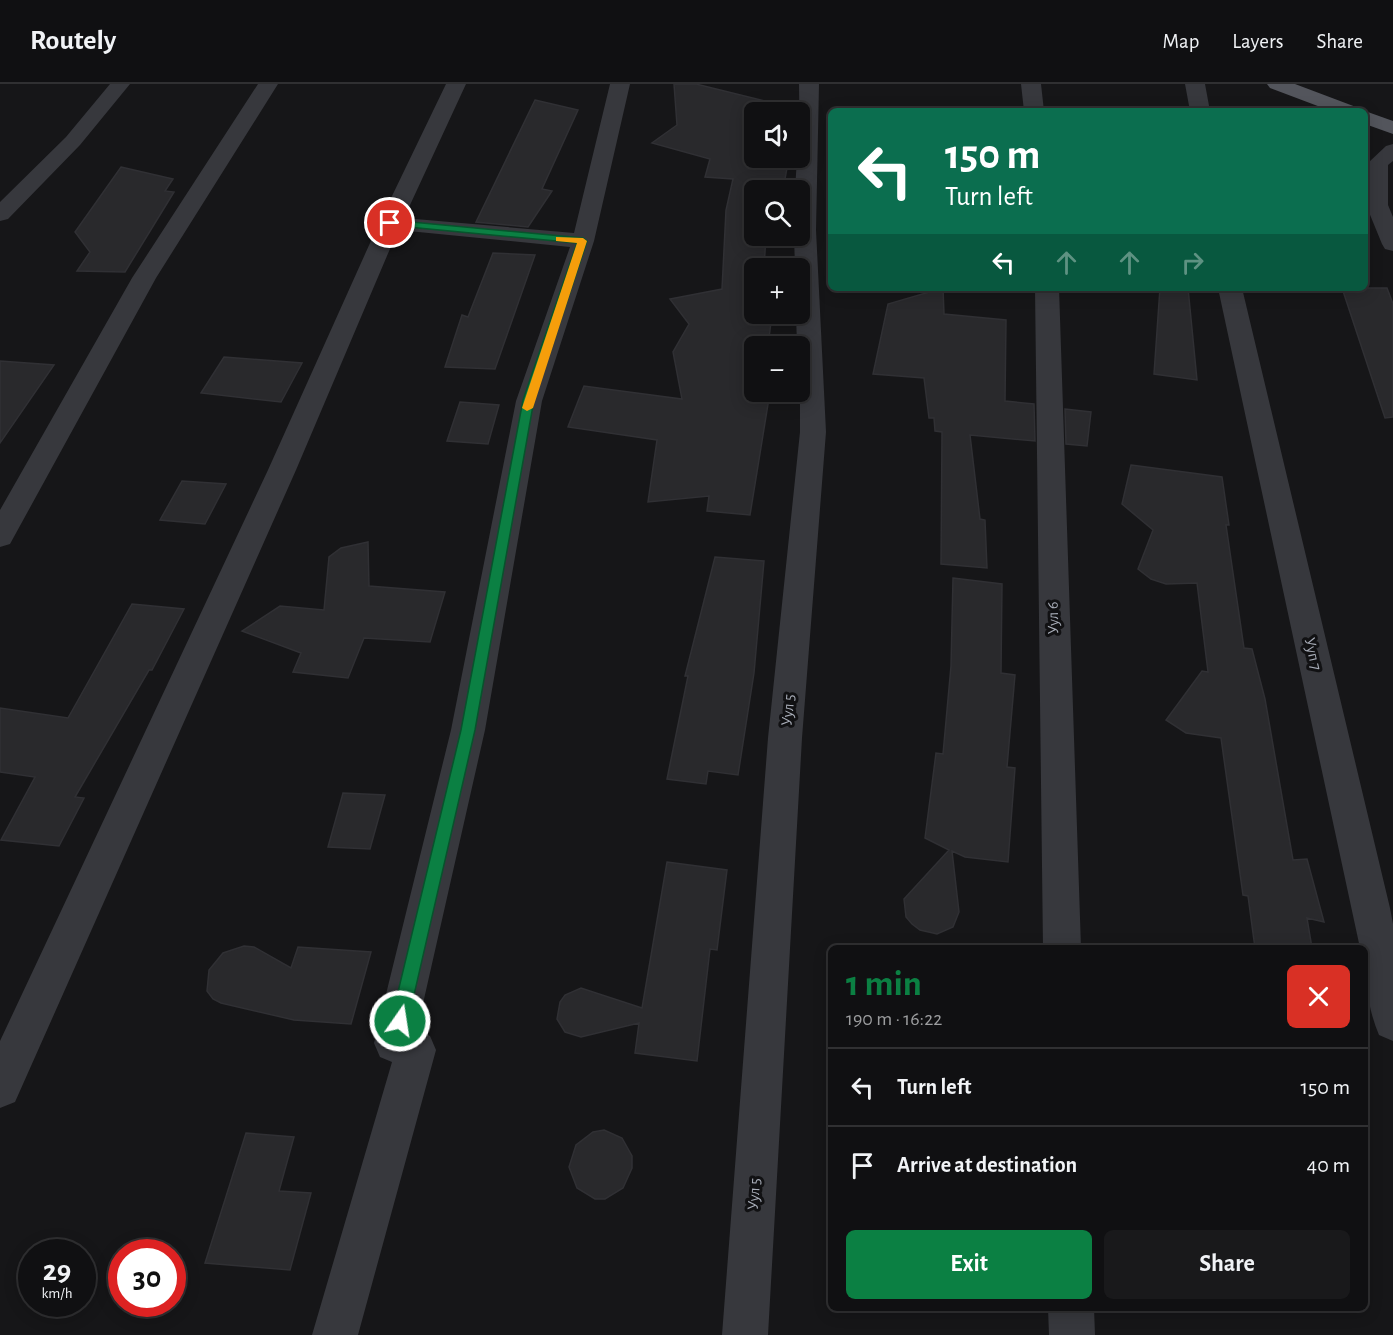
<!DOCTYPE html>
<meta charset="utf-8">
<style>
:root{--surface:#101012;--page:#19191b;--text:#f1f3f6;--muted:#9c9d9f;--line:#303032;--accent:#0b8043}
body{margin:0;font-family:"Alegreya Sans",sans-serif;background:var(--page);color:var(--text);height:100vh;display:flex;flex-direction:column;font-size:22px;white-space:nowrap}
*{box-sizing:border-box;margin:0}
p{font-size:20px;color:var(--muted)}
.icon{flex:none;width:33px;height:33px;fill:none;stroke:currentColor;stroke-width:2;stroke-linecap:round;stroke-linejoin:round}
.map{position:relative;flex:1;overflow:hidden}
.panel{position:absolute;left:828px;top:861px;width:540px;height:366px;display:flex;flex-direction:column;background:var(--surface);border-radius:9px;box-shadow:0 3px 15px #0003,0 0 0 2px var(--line)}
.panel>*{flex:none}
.banner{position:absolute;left:828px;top:24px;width:540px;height:183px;border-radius:9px;box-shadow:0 3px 15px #0003,0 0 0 2px var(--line);background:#0b6e4f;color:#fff;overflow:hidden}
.fabs{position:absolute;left:744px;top:18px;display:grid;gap:12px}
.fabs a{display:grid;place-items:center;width:66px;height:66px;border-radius:9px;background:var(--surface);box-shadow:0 3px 15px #0003,0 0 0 2px var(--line);font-size:30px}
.speed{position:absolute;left:18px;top:1155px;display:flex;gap:12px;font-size:30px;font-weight:700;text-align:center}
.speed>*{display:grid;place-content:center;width:78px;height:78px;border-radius:50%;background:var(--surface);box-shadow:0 3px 15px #0003,0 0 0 2px var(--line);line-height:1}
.speed small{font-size:15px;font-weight:400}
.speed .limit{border:9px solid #d22;background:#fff;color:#111}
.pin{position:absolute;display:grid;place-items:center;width:51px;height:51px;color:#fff;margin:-26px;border:3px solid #fff;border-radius:50%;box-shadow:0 2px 6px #0007}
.me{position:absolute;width:66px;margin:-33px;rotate:13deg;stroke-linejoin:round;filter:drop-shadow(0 0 4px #0008)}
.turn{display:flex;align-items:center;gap:21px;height:126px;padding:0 18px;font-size:27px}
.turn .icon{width:78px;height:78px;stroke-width:2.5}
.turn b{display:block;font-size:42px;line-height:51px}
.lanes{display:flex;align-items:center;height:57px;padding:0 18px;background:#0003;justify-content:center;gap:30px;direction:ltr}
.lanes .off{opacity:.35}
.round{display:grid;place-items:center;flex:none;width:63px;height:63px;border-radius:9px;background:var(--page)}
.head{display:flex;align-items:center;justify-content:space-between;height:102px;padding:0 18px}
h1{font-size:36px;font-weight:700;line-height:45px;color:var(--accent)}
.action{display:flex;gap:12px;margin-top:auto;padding:12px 18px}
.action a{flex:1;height:69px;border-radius:9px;background:var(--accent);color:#fff;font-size:24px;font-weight:700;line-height:69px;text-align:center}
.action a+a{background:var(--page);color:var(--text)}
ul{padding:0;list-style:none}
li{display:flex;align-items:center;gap:18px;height:78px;padding:0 18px;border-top:2px solid var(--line)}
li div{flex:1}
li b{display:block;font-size:22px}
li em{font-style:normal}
header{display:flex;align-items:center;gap:36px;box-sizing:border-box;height:84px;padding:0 30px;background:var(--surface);border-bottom:2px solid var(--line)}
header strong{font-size:28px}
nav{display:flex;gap:33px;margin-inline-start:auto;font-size:21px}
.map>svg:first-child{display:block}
</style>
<header>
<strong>Routely</strong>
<nav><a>Map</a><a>Layers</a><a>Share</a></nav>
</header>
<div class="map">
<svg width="1393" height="1251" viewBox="0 0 1393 1251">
<rect width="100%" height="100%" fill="#161618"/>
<path fill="#29292c" stroke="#303034" stroke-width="1.5" d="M674 0H696L773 19 772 28H754V74H766L765 82 787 84 783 106H754V152H766L764 184H754V230H772L768 262H754V308H770L750 431 707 427 709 412 648 418 657 356 568 343 584 302 682 315 673 268 689 240 670 215 722 205 726 126 733 95 705 93 710 75 652 59 677 41Z
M535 16 578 26 542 105 552 107 528 143 476 138Z
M121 83 173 95 165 107 174 108 125 188 77 187 90 168 75 148Z
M493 169 535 171 495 285 445 283 462 231 468 233Z
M943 204 944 230 1006 236 1005 317 1034 320 1035 357 970 351 980 435 985 436 987 484 941 480 942 348 935 347 934 334H929L924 294 873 290 888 220Z
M1160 204H1188L1197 296 1154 290Z
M1342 204H1387L1393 220V333L1385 334Z
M224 273 302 279 281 318 201 309Z
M0 277 54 281 0 359Z
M460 318 499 321 488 360 447 357Z
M1065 325 1091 328 1087 362 1066 360Z
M1131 381 1222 393 1229 441H1226L1244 564 1252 565 1265 615 1293 776 1307 775 1324 838 1307 834 1312 864H1255L1248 812 1243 811 1221 654 1186 649 1166 636 1202 587 1208 588 1197 499 1166 500 1151 495 1138 485 1153 446 1122 420Z
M182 397 226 400 205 440 160 436Z
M368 458 369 502 445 508 430 558 364 554 348 594 293 588 301 569 242 547 280 522 324 526 329 473 341 464Z
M715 473 764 477 754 589 738 691 708 687 706 700 667 695 688 592H685Z
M953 494 1002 500 1001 589 1015 591 1007 683 1015 684 1008 778 965 773 952 767 959 828 953 843 937 850 920 846 912 840 906 833 904 815 949 766 925 754 936 669 943 670 951 582Z
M132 520 184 525 152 586H149L75 713 84 714 59 762 1 756 35 693 0 688V624L68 634Z
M343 709 385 711 370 765 328 763Z
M667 778 727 786 717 866 710 865 697 977 635 969 639 939 581 953 565 948 557 935 560 918 565 911 581 904 642 924Z
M244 862 254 863 291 884 298 863 371 868 351 940 294 936 221 919 213 915 207 907 209 886 223 869Z
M604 1046 622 1054 632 1072V1084L623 1104 605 1115H595L577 1104 569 1083 576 1061 593 1048Z
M246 1049 294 1053 279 1107 311 1109 290 1186 205 1179Z"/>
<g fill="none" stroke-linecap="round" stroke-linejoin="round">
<path fill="#37383d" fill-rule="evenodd" d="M110 0H130L80 61 8 135 0 137V118L66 53Z
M258 0H278L156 194 10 460 0 463V426L132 194Z
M446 0H466L404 134 574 149 610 0H630L594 157 542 317 485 646 417 946 430 952 436 966 358 1251H312L392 978 380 973 374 959 451 646 516 317 570 163 398 146 296 386 15 1018 0 1024V957L268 386 379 139Z
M799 0H819L816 146 826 348 802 654 768 1251H722L768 654 800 348V262H797L796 230H800V184H795L794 152H800V106H795L797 74H800Z
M1021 0H1041L1044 27H1024Z
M1185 0H1205L1210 27H1190Z
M1393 60V77L1388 81V121L1393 133V167L1385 165 1382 160 1366 121 1368 79 1386 62Z
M1035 204H1059L1081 864H1043Z
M1218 204H1242L1390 824 1393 840V957L1379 951C1367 923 1365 894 1365 864H1360Z
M1048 1224H1094L1095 1251H1049Z"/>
<path fill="#53555c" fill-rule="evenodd" d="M1267 0H1295L1356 23 1359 27H1331L1270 4Z
M1365 27 1393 37V50L1365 40Z"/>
</g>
<path fill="#0b8043" stroke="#07532c" stroke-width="1.5" d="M390 136 583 154 587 157 534 316 475 646 408 937 405 942 400 945 394 942 391 937 461 646 523 316 577 159 387 141V137Z"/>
<path fill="#f59e0b" d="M556 153 583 154 587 157 533 324 527 327 522 324 577 159 556 157Z"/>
<g text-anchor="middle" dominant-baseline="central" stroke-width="6" stroke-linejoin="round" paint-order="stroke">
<g font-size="16" fill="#a8adb8" stroke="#111113">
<text transform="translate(1053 534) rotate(-91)">Уул 6</text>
<text transform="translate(1313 570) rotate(77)">Ууп 7</text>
<text transform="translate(788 626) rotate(-85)">Уул 5</text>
<text transform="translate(754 1110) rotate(-86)">Уул 5</text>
</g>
</g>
</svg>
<div class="fabs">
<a><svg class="icon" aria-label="sound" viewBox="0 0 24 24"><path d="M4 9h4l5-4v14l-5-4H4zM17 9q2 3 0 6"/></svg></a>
<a><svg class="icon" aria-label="search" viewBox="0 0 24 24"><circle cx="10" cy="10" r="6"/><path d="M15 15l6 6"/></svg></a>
<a>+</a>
<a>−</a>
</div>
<div class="speed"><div>29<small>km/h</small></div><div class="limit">30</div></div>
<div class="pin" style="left:390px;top:139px;background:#d93025"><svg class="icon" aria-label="arrive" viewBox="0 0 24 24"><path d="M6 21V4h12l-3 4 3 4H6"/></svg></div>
<svg class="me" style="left:400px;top:937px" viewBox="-20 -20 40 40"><circle r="17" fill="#0b8043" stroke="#fff" stroke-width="3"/><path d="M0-11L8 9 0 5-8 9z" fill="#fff"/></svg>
<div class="banner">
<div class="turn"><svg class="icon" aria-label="left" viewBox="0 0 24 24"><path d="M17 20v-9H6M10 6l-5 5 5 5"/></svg><div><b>150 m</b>Turn left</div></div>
<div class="lanes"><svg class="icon" aria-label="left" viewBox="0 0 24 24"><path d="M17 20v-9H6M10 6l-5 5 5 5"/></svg><svg class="icon off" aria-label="ahead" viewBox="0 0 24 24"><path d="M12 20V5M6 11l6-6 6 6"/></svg><svg class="icon off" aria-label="ahead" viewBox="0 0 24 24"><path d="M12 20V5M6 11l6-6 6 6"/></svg><svg class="icon off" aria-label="right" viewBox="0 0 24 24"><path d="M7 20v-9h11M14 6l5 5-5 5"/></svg></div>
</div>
<section class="panel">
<div class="head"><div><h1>1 min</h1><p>190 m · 16:22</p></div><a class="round" style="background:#d93025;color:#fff"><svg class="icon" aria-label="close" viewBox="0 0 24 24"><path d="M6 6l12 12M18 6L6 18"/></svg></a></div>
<ul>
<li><svg class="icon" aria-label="left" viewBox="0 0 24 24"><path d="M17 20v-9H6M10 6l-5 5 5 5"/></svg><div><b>Turn left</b></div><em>150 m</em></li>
<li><svg class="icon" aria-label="arrive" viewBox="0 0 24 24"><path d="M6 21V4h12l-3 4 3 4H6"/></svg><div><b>Arrive at destination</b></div><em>40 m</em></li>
</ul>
<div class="action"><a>Exit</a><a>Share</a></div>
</section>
</div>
